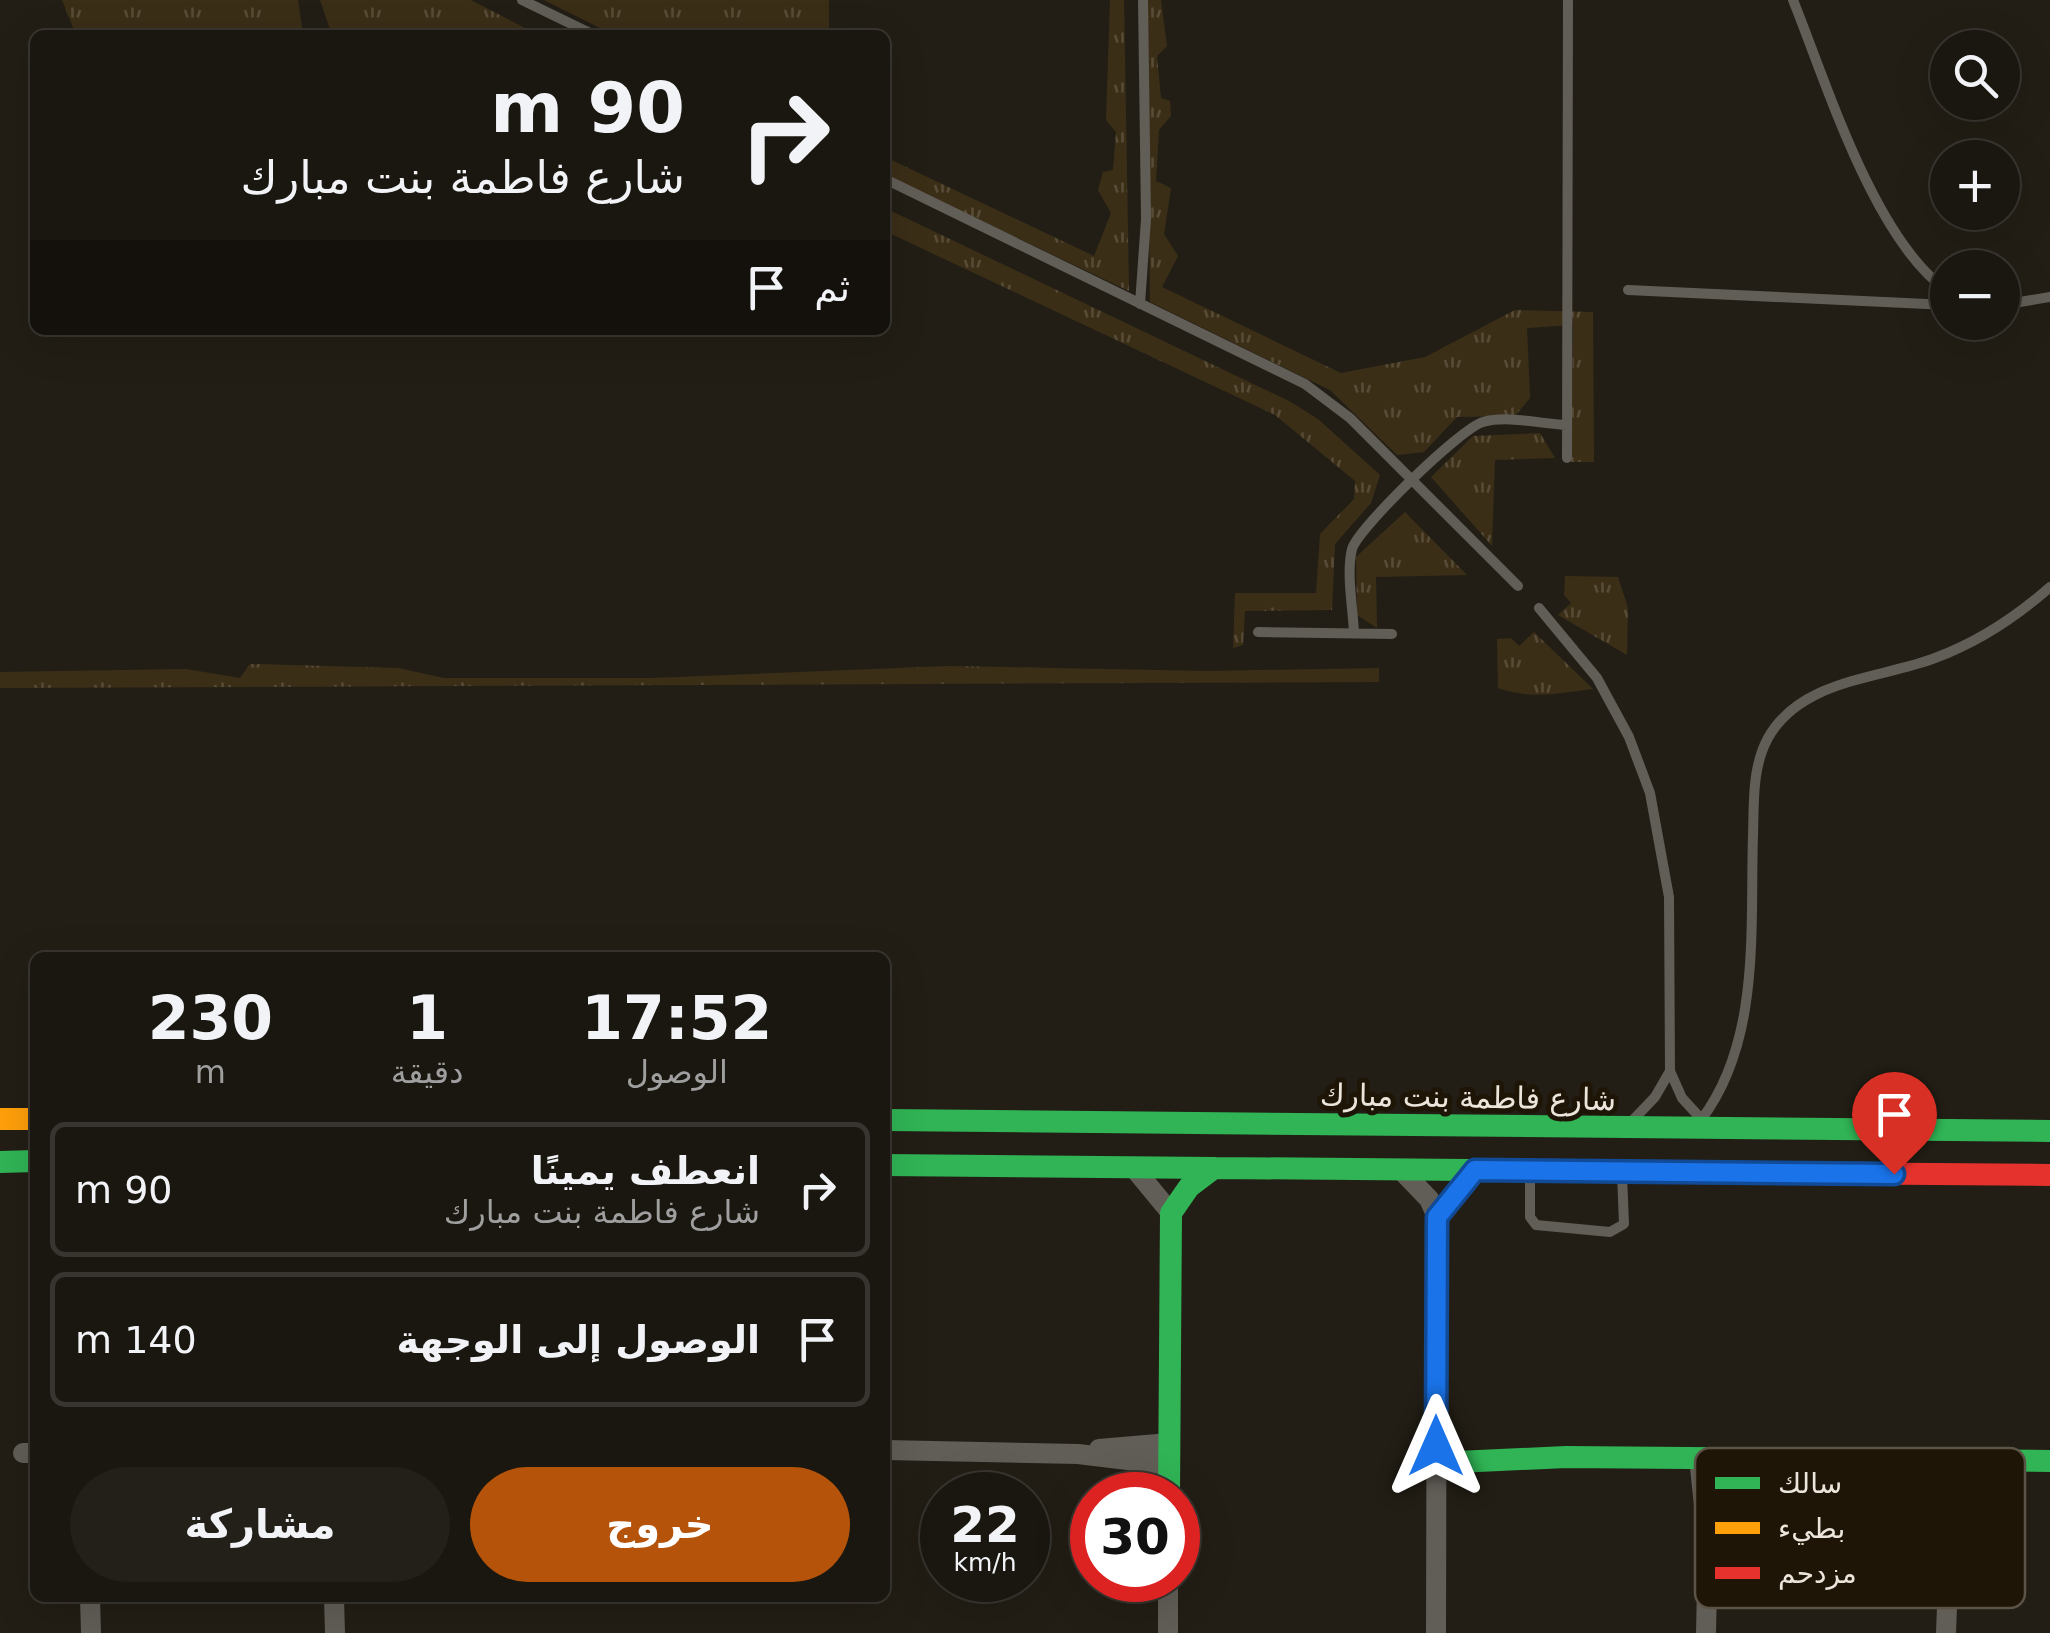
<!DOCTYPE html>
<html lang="ar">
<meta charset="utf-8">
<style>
:root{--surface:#1a1610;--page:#231f19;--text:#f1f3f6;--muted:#9f9f9f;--line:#383530;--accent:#b45309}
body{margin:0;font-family:"DejaVu Sans","Noto Sans Arabic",sans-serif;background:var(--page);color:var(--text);direction:rtl;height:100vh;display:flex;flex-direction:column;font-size:38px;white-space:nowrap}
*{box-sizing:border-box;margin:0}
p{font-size:32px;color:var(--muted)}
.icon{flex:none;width:55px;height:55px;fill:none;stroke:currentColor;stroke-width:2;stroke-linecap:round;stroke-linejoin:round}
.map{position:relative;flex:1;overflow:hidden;direction:ltr}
.details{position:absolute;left:30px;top:952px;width:860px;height:650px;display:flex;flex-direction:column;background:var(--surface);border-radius:15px;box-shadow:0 10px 40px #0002,0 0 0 2px var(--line);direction:rtl}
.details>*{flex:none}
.hud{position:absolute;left:30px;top:30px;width:860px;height:305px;border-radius:15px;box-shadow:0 10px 40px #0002,0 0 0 2px var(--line);direction:rtl;background:#1a1610;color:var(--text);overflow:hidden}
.controls{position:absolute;left:1930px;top:30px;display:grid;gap:20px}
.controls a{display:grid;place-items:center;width:90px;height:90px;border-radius:50%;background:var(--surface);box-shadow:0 10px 40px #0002,0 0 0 2px var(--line);font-size:50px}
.speed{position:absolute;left:920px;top:1472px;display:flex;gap:20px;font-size:50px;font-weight:700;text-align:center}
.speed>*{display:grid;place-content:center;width:130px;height:130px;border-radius:50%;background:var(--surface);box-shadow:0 10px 40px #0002,0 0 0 2px var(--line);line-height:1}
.speed small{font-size:25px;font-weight:400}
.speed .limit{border:15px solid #d22;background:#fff;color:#111}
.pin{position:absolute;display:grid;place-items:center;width:85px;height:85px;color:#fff;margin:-102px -42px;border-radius:50% 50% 50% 0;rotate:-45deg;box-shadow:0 0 10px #0007}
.pin .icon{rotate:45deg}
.me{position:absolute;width:110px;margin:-55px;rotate:0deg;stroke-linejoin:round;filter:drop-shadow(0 0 8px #0008)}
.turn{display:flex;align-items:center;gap:35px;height:210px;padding:0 40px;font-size:45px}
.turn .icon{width:130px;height:130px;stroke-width:2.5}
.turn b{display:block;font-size:70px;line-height:85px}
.then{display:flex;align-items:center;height:95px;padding:0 40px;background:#0003;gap:20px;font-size:38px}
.eta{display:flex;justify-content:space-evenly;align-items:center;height:170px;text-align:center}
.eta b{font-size:60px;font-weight:800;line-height:70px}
.primary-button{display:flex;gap:20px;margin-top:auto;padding:20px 40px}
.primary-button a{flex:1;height:115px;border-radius:60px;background:var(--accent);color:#fff;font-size:40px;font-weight:800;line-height:115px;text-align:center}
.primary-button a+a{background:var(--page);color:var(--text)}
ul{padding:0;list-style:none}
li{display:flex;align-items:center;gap:30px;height:135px;margin:0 20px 15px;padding:0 20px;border:5px solid var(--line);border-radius:15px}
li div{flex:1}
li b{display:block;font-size:38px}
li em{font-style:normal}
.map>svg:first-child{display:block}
</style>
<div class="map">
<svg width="2050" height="1633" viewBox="0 0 2050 1633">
<defs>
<pattern id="grass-tufts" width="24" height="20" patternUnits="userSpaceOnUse" patternTransform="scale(2.5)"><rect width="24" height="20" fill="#3b2e17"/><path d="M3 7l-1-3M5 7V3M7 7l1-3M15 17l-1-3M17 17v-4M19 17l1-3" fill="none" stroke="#584c38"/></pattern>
</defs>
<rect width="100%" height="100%" fill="#221e15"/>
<path fill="url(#grass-tufts)" d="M62 0H298L303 35H76Z
M320 0H471L538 35H332Z
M544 0H829V35H614Z
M1110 0H1124L1129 291 885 175V157L1094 256 1111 213 1098 190 1103 172 1113 170 1116 132 1106 120Z
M1147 0H1161L1167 46 1157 56 1161 98 1170 101 1171 116 1159 130 1156 181 1171 188 1164 234 1178 256 1162 287 1341 373 1425 357 1515 310 1593 312 1594 462H1571L1573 325 1527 328 1530 398 1515 416 1457 417 1424 452 1397 455 1330 390 1150 302Z
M885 208 1289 401 1318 419 1380 475 1371 503 1335 544 1332 610 1245 611 1243 645 1233 648 1235 593H1316L1320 534 1354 499 1355 481 1275 415 885 231Z
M1540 433 1555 458 1495 460 1492 546 1431 477 1473 436Z
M1405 512 1467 575 1376 577 1377 628 1357 615 1356 557Z
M1565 576 1618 577 1628 608 1627 655 1558 615 1571 603 1564 595Z
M1534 632 1593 689C1557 693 1533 700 1498 688L1497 639 1511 638 1519 646Z
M250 664 398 668 444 678H653L949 666 1206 671 1379 668V682L0 688V672L186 669 240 678Z"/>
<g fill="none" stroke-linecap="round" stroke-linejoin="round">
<path stroke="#615d57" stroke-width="10" d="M522 0 594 35
M1793 0C1826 82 1875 242 1948 291
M885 179 1305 384 1350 418 1518 586
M1628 290 1948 305
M1140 304 1146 219 1143 0
M2002 305 2050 297
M1567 458 1568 0
M1539 608 1597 678 1629 737 1650 793 1669 897 1670 1071 1682 1098 1704 1122
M1258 632 1392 634
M1354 633C1353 608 1346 574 1352 549 1358 528 1461 428 1483 422 1508 415 1541 424 1567 425
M1701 1120C1761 1041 1750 929 1753 835 1754 803 1752 767 1768 738 1801 679 1880 679 1935 658 1978 642 2016 617 2050 587
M1632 1121 1655 1097 1670 1071
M1530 1172V1217L1536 1225 1610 1232 1624 1224 1622 1174"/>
<path stroke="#615d57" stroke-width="20" d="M1133 1167 1171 1213
M1402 1171 1429 1199 1437 1217 1436 1633
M1437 1217 1475 1171
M1099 1449 1169 1443
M885 1450 1078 1454 1169 1465
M23 1453H35
M1699 1458 1708 1542 1706 1633
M1941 1460 1945 1527
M90 1598 91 1633
M334 1598 335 1633
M1168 1633V1580
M1946 1633 1949 1554 1961 1460"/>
<path stroke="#30b455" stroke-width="22" d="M885 1120 2050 1131
M0 1162 35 1161
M885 1165 1800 1173
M1436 1463 1566 1457 2050 1461
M1169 1495 1171 1213 1189 1187 1214 1168"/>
<path stroke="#ff9f0a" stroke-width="22" d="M0 1119H35"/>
<path stroke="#e5322d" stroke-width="22" d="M1800 1173 2050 1175"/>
</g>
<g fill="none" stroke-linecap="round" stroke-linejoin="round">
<g stroke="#114b97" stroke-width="25">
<path id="route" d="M1436 1446 1437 1217 1475 1170 1894 1174"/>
</g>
<use href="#route" stroke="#1a73e8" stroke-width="18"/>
</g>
<g text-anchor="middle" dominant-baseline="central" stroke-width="10" stroke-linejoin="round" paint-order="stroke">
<g font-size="30" fill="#ebe5db" stroke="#1e1507">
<text transform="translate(1468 1097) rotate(1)">شارع فاطمة بنت مبارك</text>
</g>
</g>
<rect x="1695" y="1448" width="330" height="160" rx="15" fill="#1e1507" stroke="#5c5347" stroke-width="2.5"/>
<rect x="1715" y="1477" width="45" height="12" fill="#30b455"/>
<rect x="1715" y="1522" width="45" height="12" fill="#ff9f0a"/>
<rect x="1715" y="1567" width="45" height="12" fill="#e5322d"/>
<g font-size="28" fill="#ebe5db">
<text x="1778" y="1493">سالك</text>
<text x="1778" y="1538">بطيء</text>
<text x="1778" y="1583">مزدحم</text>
</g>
</svg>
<div class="controls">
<a><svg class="icon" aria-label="search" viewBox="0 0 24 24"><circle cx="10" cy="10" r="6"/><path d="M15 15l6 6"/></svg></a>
<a>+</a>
<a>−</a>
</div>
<div class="speed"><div>22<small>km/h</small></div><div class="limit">30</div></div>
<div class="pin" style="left:1894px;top:1174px;background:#d93025"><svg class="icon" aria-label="arrive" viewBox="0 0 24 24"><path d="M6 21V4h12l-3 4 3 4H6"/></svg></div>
<svg class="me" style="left:1436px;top:1446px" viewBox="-20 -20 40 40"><path d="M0-17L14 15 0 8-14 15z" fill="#1a73e8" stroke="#fff" stroke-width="4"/></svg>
<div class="hud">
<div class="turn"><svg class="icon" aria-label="right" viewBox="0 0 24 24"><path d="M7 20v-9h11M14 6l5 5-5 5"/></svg><div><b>90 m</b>شارع فاطمة بنت مبارك</div></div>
<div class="then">ثم<svg class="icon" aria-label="arrive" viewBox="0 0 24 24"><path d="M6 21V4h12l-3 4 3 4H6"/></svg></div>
</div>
<section class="details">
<div class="eta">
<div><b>17:52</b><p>الوصول</p></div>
<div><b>1</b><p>دقيقة</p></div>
<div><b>230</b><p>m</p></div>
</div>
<ul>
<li><svg class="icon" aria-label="right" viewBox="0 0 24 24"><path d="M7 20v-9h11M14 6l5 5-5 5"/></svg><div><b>انعطف يمينًا</b><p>شارع فاطمة بنت مبارك</p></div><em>90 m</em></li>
<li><svg class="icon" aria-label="arrive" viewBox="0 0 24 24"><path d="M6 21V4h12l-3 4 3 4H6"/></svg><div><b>الوصول إلى الوجهة</b></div><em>140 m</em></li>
</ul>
<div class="primary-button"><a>خروج</a><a>مشاركة</a></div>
</section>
</div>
